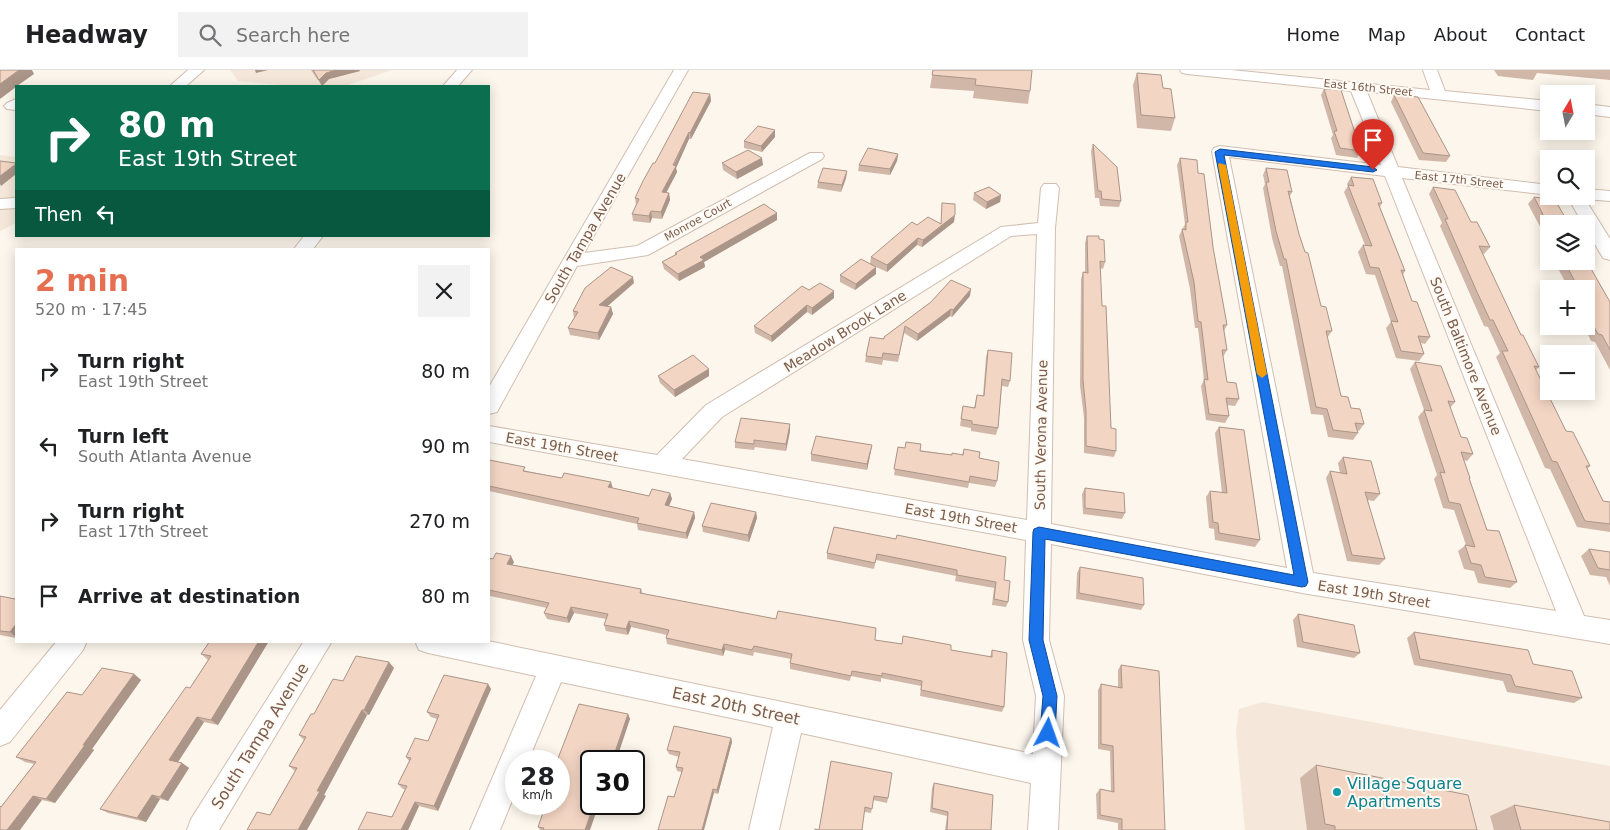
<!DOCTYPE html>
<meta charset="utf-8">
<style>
:root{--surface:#fff;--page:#f2f2f2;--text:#202124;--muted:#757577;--line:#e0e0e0;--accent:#e76f51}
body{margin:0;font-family:"DejaVu Sans",sans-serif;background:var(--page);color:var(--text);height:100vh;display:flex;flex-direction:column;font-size:19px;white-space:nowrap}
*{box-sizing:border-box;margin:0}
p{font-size:16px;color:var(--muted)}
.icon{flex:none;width:28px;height:28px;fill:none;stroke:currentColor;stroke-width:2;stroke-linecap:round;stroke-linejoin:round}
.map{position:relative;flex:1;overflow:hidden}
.panel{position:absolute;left:15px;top:178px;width:475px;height:395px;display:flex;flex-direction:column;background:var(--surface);border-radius:0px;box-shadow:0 2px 12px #0003}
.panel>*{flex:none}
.banner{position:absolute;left:15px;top:15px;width:475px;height:152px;border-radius:0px;box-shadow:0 2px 12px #0003;background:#0b6e4f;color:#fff;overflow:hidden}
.needle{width:32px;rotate:10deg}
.buttons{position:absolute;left:1540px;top:15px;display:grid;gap:10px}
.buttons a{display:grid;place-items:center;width:55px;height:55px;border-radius:0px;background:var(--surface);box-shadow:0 2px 12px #0003;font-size:25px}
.speed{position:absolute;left:505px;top:680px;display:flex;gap:10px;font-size:25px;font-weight:700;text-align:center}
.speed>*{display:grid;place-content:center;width:65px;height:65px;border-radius:50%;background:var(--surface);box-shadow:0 2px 12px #0003;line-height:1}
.speed small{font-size:12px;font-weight:400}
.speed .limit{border:2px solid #111;border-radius:8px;background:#fff;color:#111}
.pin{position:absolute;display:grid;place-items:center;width:42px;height:42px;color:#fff;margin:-51px -21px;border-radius:50% 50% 50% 0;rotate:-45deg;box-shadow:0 0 5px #0007}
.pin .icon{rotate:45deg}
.me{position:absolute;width:55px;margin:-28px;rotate:4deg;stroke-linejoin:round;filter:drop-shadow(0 0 4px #0008)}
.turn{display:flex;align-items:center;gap:18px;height:105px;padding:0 20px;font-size:22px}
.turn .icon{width:65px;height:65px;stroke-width:2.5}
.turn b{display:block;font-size:35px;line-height:42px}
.then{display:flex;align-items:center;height:48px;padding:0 20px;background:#0003;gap:10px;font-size:19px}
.round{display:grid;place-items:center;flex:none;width:52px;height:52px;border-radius:0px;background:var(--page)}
.summary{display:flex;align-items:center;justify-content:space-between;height:85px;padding:0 20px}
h1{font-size:30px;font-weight:800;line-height:38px;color:var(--accent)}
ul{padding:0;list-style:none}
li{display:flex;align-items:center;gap:15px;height:75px;padding:0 20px}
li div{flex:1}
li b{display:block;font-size:19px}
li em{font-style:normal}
header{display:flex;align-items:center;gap:30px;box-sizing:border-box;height:70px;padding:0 25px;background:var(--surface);border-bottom:1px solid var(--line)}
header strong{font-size:24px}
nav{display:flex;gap:28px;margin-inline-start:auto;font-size:18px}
.search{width:350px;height:45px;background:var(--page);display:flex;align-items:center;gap:12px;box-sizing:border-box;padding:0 18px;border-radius:0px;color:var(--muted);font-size:19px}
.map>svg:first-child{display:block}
</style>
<header>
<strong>Headway</strong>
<div class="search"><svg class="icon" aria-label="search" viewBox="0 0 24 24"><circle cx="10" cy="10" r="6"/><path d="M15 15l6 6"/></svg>Search here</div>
<nav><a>Home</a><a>Map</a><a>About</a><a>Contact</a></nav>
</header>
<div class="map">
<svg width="1610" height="760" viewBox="0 0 1610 760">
<rect width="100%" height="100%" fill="#fdf6ec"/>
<path fill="#f5e8da" d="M230 0H392L345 16H291L238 11Z
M0 85 16 87V153L0 161Z
M1263 632 1610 696V760H1245L1236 662 1239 639Z"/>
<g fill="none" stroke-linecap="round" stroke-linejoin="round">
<g stroke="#d1beb0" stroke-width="2">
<path id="minor" d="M188 0H204L186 16H170Z
M457 0H472L458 16H443Z
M674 0H688L584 183 637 176 810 83H822L824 86 822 89 648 185 577 196 497 342 489 344V317Z
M1180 0H1231L1430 20 1423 0H1437L1445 21 1549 31V41L1367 22 1398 97 1549 115V125L1402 108 1584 546 1610 550V574L1302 523 1051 474 1049 570 1064 626 1058 760H1028L1031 713 801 663 779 760H749L773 657 561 612 528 691H516V721L500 760H470L536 606 428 583 419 580 415 571H488L1033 684 1036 626 1023 570 1026 470 489 372V356L657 385 706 335 1001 157 1038 153 1041 118 1044 114H1056L1059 118 1055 158 1051 454 1287 498 1212 81 1214 78 1220 76 1381 95 1351 21 1187 4 1182 3ZM1229 87 1385 106 1556 541 1313 503ZM1037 164 1027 450 682 389 722 347 1011 166Z
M16 29V40L7 39 4 36 7 33Z
M1586 34 1610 37V47L1586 44Z
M1586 119 1610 121V131L1585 129 1610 169V190L1603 188 1586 159V154H1583L1567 126H1586Z
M16 128V138L0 139V129Z
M304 166H323L313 179H294Z
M57 571H87L83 580 10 672 0 676V640Z
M304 571H332L219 760H187L191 749Z"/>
</g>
<use href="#minor" fill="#fff" fill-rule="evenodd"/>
</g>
<path fill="#d1b7a8" d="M311 0H359L360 1 329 9 322 16Z
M933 0 1030 21 1028 34 973 28 974 21 930 18Z
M1494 0H1610V10L1537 3 1533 10 1498 6Z
M1137 3 1175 48 1171 61 1137 58 1133 15Z
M1324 19 1361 81 1357 88 1336 85 1331 68 1333 65 1321 25Z
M710 24 711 31 691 69H689L676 98 677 102 666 123H669L670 130 662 149 652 148 650 153 633 151 632 144 636 135 635 128 655 93Z
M1394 25 1450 86 1446 92 1419 90 1391 32Z
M775 60V67L762 82 744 78V71Z
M1093 74 1121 131 1119 137 1100 136 1099 128H1095L1091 81Z
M898 84 897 91 890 105 858 101 859 95Z
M1180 88 1198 103 1227 255 1224 261 1227 280 1223 287 1227 312 1239 329 1235 336 1227 335 1229 346 1225 353 1206 350 1201 316 1204 310 1198 258H1195L1190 219 1179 166 1185 154 1177 95Z
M722 93 763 95 737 109 723 100Z
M1266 98 1292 122 1290 126 1299 164 1321 236 1332 261 1327 268 1341 326 1364 354 1359 361 1357 360 1358 363 1353 370 1328 367 1323 345 1311 344 1282 196H1280L1272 168 1263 118 1265 114 1263 105Z
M847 101 846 108 841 122 817 118 818 112Z
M1351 107 1382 133 1380 137 1405 201 1403 205 1412 231 1430 267 1425 274 1421 273 1424 284 1419 291 1396 288 1386 258 1391 252 1375 205 1366 204 1358 182 1363 175H1365L1344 122 1348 116 1347 114Z
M1433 117 1471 152 1490 177 1484 184H1482L1521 265 1539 297 1536 300 1566 361 1590 396 1587 399 1603 431 1610 432V462L1577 457 1550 399 1545 398 1496 287 1500 283 1488 257 1484 256 1440 156 1442 153 1429 124Z
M974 123 1001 125 1000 132 986 139 973 130Z
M1534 127 1549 154V181L1543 170 1545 166 1528 134Z
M942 133 954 152 922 177 917 175 887 202 876 197V204L855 220 840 212V205L870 194 871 187 917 155 941 154Z
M777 143V150L704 192 705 197 679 211 664 199 662 192 675 185V183Z
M1087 166 1099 169 1105 192 1103 199 1100 198 1102 236 1111 358 1116 381 1114 387 1084 383V348L1080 316 1081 209 1083 202H1085V173Z
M1554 191H1586L1610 232V300L1595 272 1591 271 1584 256H1586V219H1569Z
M634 213 607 236 611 237 613 244 599 270 570 265 568 258 574 248 573 241Z
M809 220 834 221V228L812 245 807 242 772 272 755 263 754 256Z
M970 226 952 247 950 246 917 271 904 263 898 292 883 290 882 295 865 292 866 286 884 269V267Z
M988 280 1010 311 1008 317 1002 316 998 358 996 365 971 361V358L960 356 963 336 974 338 977 325 983 326 986 287Z
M1415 292 1455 332 1450 338 1461 367 1473 384 1467 391 1464 390 1470 408 1469 409 1487 460 1517 512 1510 518 1478 513 1474 501 1464 499 1458 481 1466 475 1454 440 1443 438 1434 409 1437 405 1418 347 1424 340 1410 299Z
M709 299V306L675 327 660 313 658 306Z
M790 354V361L786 381 755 377 754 380 735 378V372Z
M1219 357 1260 470 1255 477 1215 470 1214 459 1209 458 1206 427 1210 421 1222 423 1215 363Z
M898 377 952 385H962L964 379 979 388 997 411 995 417 969 413 968 418 894 405Z
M871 381 867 400 811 391V384Z
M1343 387 1380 424 1374 431 1367 430 1385 489 1379 495 1347 491 1326 408 1330 401 1340 403 1338 393Z
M489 390 527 401 649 426 670 423 672 429 669 436 694 442 695 448 687 469 638 460 637 454 489 421Z
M1085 418 1125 443 1122 449 1083 444 1082 424Z
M756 442 757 448 749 472 703 462 702 456Z
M834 457 1004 510 1008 532 1006 537 992 535 994 518 955 511 956 506 876 490 874 499 827 489V483Z
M1589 479 1610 482V516L1606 507 1590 505 1581 486Z
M489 488 514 492 512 495 641 519 643 524 875 570 902 574 951 580 990 587 992 580 1004 637 1002 642 920 626 921 616 881 608V612L851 606 850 611 790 599V593L791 589 754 582 753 586 725 580 723 586 667 574 666 568 667 565 631 557 628 565 606 561 604 555 606 549 574 543 569 553 547 549 544 543 547 538 490 526 489 528Z
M1080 497 1144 535 1141 540 1076 529 1077 503Z
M0 526 15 529 16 528V568L0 565Z
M1298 544 1360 583 1354 588 1297 577 1293 550Z
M1414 562 1533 594 1582 628 1574 633 1507 622 1503 611 1414 595 1407 568Z
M210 571H269L218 655 204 652 178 692 182 693 189 698 168 731 160 729 146 752 108 743 100 739 190 618 208 590 201 584Z
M1121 595 1165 760H1118V753L1097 749 1096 724 1100 719 1111 721 1110 681 1098 679V620L1101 614 1118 617V600Z
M394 598 369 645H367L324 725 326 726 270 745 295 701 289 696 304 670 299 665 314 644 343 611Z
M134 604 141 610 92 679 94 680 55 733 42 730 1 737 34 694 25 692 16 687 82 625Z
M488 614 491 619 438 741 419 736 408 760H358L392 747 405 719H403L398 714 409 691 406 687 428 671 437 649 431 647 427 642Z
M628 644 630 649 591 691 590 760H540L538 757Z
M731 668 732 672 718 724 714 723 674 727 682 702 677 701 676 697 679 687 669 684 667 680Z
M831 691 888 728 887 733 873 730 871 743 865 742 819 760Z
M1316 695 1477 760H1307L1300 708Z
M934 713 991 760H945L947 746 930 742 932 718Z
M1514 735 1610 760H1494L1490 746Z"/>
<path fill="#aa9588" d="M19 0H32L34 4 17 16H16V17L0 29V14Z
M255 0H268L256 3Z
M336 0H359L360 1 329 9 322 16 319 10 326 3Z
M710 24 711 31 691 69 690 63Z
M775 60V67L762 82 761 76Z
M689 62V69L676 98 677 102 663 129 662 122Z
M898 84 897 91 890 105V99Z
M762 88 763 95 737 109 736 102Z
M16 94V104L1 116 0 114V106Z
M847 101 846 108 841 122 842 115Z
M669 123 670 130 662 149 661 142Z
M1001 125 1000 132 986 139 987 132Z
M651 141 652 148 650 153 649 146Z
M777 143V150L704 192 705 197 679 211 678 204 700 187Z
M955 145 954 152 922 177 923 170Z
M918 168 917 175 887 202V195Z
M876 197V204L855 220 856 214Z
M633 207 634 213 601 242 599 235Z
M971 219 970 226 952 247 953 240Z
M834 221V228L812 245V238Z
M807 235V242L772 272 771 266Z
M611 237 613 244 599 270 598 263Z
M951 239 950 246 917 271 918 264Z
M709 299V306L675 327 674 320Z
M790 354V361L786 381V374Z
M872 375 871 381 867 400V394Z
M611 412 613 419 608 417Z
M670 423 672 429 666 442 665 435Z
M694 442 695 448 687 469 686 463Z
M756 442 757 448 749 472 748 465Z
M511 486 514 492 510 500 507 494Z
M571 537 574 543 569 553 567 548Z
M629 551 631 557 628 565 626 559Z
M16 554V567L10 562Z
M259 571H269L218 655 211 650Z
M724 574 725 580 723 586 722 580Z
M389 592 394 598 369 645 364 640Z
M134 604 141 610 92 679 94 680 55 733 46 729 83 675Z
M488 614 491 619 438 741 434 736Z
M362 640 367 645 324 725 326 726 307 760H298L317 721Z
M628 644 630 649 616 691H612Z
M197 647 204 652 176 695 169 690Z
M731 668 732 672 718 724 717 720Z
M182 693 189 698 168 731 160 727Z
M713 719 714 723 704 760H702Z
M152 725 160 729 146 752 137 748Z
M33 726 42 730 20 760H7Z
M415 732 419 736 408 760H401Z
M594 734H599L590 760H585Z"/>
<path fill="#f3d5c3" stroke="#aa9588" d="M0 0H19L0 14Z
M313 0H336L326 3 319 10Z
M933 0H1032L1030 21 975 15 976 9 932 5Z
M1137 3 1161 5 1163 18 1171 19 1175 48 1141 45Z
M1324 19 1341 20 1361 81 1340 78 1334 61H1337Z
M693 22 710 24 690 63 689 62 673 95 676 96 662 122 669 123 661 142 651 141 649 146 632 144 639 129 635 128 643 111 653 93H655Z
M1394 25 1418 27 1450 86 1423 83Z
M758 56 775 60 761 76 744 71Z
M1093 74 1117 97 1121 131 1102 129 1101 121H1098Z
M868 78 898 84 890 99 859 95Z
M748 80 762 88 736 102 722 93Z
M1180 88 1197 90 1198 103 1204 104 1213 177 1227 255H1223L1227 280H1222L1227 312 1236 313 1239 329 1226 328 1229 346 1209 344 1204 309 1208 310 1201 252 1198 251 1194 212 1182 159 1186 160V152H1188Z
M0 91 16 93V94L0 106Z
M823 98 847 101 842 115 818 112Z
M1266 98 1287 100 1292 122 1288 121 1299 164 1305 182 1308 183 1321 236 1326 237 1332 261H1326L1341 326 1348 327 1351 338 1360 339 1364 354 1355 353 1358 363 1333 360 1327 339 1316 337 1286 189H1284L1276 161 1266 112H1269Z
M1351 107 1373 109 1382 133H1378L1405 201 1401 200 1412 231 1417 232 1430 267 1418 266 1424 284 1401 281 1391 251 1398 252 1379 198 1370 197 1363 175 1372 176 1348 115 1354 116Z
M989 117 1001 125 987 132 974 123Z
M1433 117 1455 120 1471 152H1477L1490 177 1479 176 1521 265H1523L1539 297 1534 296 1566 361 1573 362 1590 396H1586L1603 431 1610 432V454L1585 451 1557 392 1552 391 1502 281H1508L1493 250H1490L1477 222 1445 149H1448Z
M1534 127 1555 130 1569 154H1549V156Z
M942 133 955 134V145L923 170 918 168 887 195 871 187 912 152 917 155 928 147 941 154Z
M764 134 777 143 700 187 704 190 678 204 662 192 677 184 675 183Z
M1087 166H1099V169L1104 170 1105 192 1100 191 1102 236H1106L1111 358 1116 359V381L1086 376V341L1083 310V202L1088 203Z
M861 189 876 197 856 214 840 205Z
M1586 190 1610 232V280L1602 265 1598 264 1586 242V235H1588L1586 231V219H1579L1564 191H1586Z
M611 197 633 207 599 235 611 237 598 263 568 258 578 242 573 241 585 218Z
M951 210 971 219 953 240 951 239 918 264 905 256 899 285 883 283 882 288 866 286 870 267 884 269V267L931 232Z
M820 213 834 221 812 238 807 235 771 266 754 256 802 216 809 220Z
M988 280 1012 283 1010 311 1002 309 998 358 972 354V351L961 349 963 336 975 338 977 325 984 326Z
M693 285 709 299 674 320 658 306Z
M1415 292 1441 296 1455 332 1448 331 1461 367 1467 368 1473 384 1461 382 1470 408H1469L1487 460 1499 461 1517 512 1485 507 1481 495 1471 493 1465 475 1475 477 1460 434 1449 432 1440 402 1445 403 1424 340 1432 341Z
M741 348 790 354 786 374 754 370V374L735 372Z
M1219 357 1244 360 1260 470 1219 463 1218 453 1213 452 1210 421 1227 423Z
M816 366 872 375 867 394 811 384Z
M906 372 921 374 920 381 952 385V383L963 385 964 379 980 382 979 388 999 392 997 411 970 406 969 412 894 399 898 377 905 378Z
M1343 387 1371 391 1380 424 1365 422 1385 489 1352 485 1330 401 1347 404Z
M489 390 525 397 523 401 562 408 564 403 611 412 608 417 649 426 652 419 670 423 665 435 694 442 686 463 637 453 639 448 489 416Z
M1085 418 1124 423 1125 443 1085 438Z
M711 433 756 442 748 465 702 456Z
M834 457 896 469 897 465 1006 487 1004 510 1010 511 1008 532 994 529 996 512 957 505V500L877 484 875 493 827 483Z
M1589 479 1610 482V500L1598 498Z
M496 483 511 486 507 494 641 519 640 523 776 549 778 541 876 558 875 570 902 574 903 566 951 575V580L992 587V580L1007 583 1004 637 921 620 922 611 882 603V606L852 601 851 606 790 593 792 584 754 576 752 580 724 574 722 580 666 568 669 560 629 551 626 559 604 555 608 544 571 537 567 548 544 543 549 533 489 520V488L493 489Z
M1080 497 1143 508 1144 535 1079 523Z
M0 526 15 529 16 528V554L10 562 0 561Z
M1298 544 1354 555 1360 583 1303 572Z
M1414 562 1528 580 1533 594 1572 601 1582 628 1515 616 1511 605 1420 589Z
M210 571H259L211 650 197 647 169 690 182 693 160 727 152 725 137 748 100 739 186 617 190 618 211 586 201 584Z
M356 586 389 592 364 640H362L317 721H320L298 760H247L257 742 270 745 297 698 289 696 306 667 299 665 311 644H314L333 609 343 611Z
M1121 595 1159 601 1165 760H1122V749L1100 745V719L1114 722 1113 676 1101 674V614L1122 618Z
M102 598 134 604 83 675H85L46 729 33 726 7 760H0V736L1 737 36 692 16 687 67 622 82 625Z
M444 605 488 614 434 736 415 732 401 760H358L367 742 392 747 407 716 398 714 411 688 406 687 415 668 428 671 439 645 427 642Z
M579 634 628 644 612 691H591V734H594L585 760H543L544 758 538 757 546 734H559V691H557Z
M674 656 731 668 717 720 713 719 702 760H658L668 726 674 727 683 698 676 697 680 682 667 680Z
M831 691 892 703 888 728 874 726 872 739 865 737 862 760H815V759L819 760Z
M1316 695 1468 725 1477 760H1335V756L1325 754Z
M934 713 993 725 991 760H947L948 742 932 738Z
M1514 735 1610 752V760H1521Z"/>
<path fill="#1a73e8" stroke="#114b97" d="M1220 79 1373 97 1377 100 1373 102 1224 85 1308 512 1306 516 1302 517 1045 469 1043 570 1057 626 1055 663 1053 668 1048 670 1042 668 1040 663 1043 626 1029 570 1033 462 1034 459 1039 457 1294 505 1215 82Z"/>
<path fill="#f59e0b" d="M1219 93 1226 95 1267 304 1262 308 1257 304 1218 95Z"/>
<circle fill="#0f9aa8" stroke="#fffaf3" stroke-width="2" cx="1337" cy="722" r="5"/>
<g text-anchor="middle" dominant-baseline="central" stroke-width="4" stroke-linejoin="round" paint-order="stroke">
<g font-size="11" fill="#7a5c4d" stroke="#fffaf3">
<text transform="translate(1368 18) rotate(6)">East 16th Street</text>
<text transform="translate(1459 110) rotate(6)">East 17th Street</text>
<text transform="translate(698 150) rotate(-29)">Monroe Court</text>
</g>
<g font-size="14" fill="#7a5c4d" stroke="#fffaf3">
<text transform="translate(585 168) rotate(-60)">South Tampa Avenue</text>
<text transform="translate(845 261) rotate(-32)">Meadow Brook Lane</text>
<text transform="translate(1466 286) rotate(68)">South Baltimore Avenue</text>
<text transform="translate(1041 365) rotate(-89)">South Verona Avenue</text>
<text transform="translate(562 377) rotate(10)">East 19th Street</text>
<text transform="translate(961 448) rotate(10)">East 19th Street</text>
<text transform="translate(1374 524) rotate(9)">East 19th Street</text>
</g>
<g font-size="16" fill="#7a5c4d" stroke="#fffaf3">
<text transform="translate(736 636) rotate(12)">East 20th Street</text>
<text transform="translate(260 666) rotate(-58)">South Tampa Avenue</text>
</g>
<g font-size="16" fill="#0d838f" stroke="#fffaf3" text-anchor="start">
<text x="1347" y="713">Village Square<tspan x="1347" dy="18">Apartments</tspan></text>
</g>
</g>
</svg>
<div class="buttons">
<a><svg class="needle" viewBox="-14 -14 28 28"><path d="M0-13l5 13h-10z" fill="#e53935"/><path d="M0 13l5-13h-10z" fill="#757577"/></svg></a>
<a><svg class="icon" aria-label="search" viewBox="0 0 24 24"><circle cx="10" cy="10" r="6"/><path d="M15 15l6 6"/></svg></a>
<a><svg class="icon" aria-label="layers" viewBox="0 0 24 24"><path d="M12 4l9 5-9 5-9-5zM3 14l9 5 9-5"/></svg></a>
<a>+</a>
<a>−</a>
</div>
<div class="speed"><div>28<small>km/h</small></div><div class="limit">30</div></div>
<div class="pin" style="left:1373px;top:100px;background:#d93025"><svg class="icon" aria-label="arrive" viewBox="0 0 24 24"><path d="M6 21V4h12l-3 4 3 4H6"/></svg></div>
<svg class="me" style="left:1048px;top:663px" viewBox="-20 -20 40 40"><path d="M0-17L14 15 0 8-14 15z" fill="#1a73e8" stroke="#fff" stroke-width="4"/></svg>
<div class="banner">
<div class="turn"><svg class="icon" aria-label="right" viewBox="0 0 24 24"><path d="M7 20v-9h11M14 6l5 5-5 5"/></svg><div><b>80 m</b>East 19th Street</div></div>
<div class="then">Then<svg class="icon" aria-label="left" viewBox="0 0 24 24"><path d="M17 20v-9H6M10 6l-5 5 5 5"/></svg></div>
</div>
<section class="panel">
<div class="summary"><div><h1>2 min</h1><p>520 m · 17:45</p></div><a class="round"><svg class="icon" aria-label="close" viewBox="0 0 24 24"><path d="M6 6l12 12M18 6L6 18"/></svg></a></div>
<ul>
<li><svg class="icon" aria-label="right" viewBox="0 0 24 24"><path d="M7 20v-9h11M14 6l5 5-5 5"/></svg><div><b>Turn right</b><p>East 19th Street</p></div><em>80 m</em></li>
<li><svg class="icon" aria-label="left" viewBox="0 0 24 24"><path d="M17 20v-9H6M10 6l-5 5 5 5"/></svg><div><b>Turn left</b><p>South Atlanta Avenue</p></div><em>90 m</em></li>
<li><svg class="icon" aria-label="right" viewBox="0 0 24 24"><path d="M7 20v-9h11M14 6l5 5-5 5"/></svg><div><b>Turn right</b><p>East 17th Street</p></div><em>270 m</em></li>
<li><svg class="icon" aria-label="arrive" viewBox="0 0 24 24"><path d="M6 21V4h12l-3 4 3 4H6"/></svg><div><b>Arrive at destination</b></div><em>80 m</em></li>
</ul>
</section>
</div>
